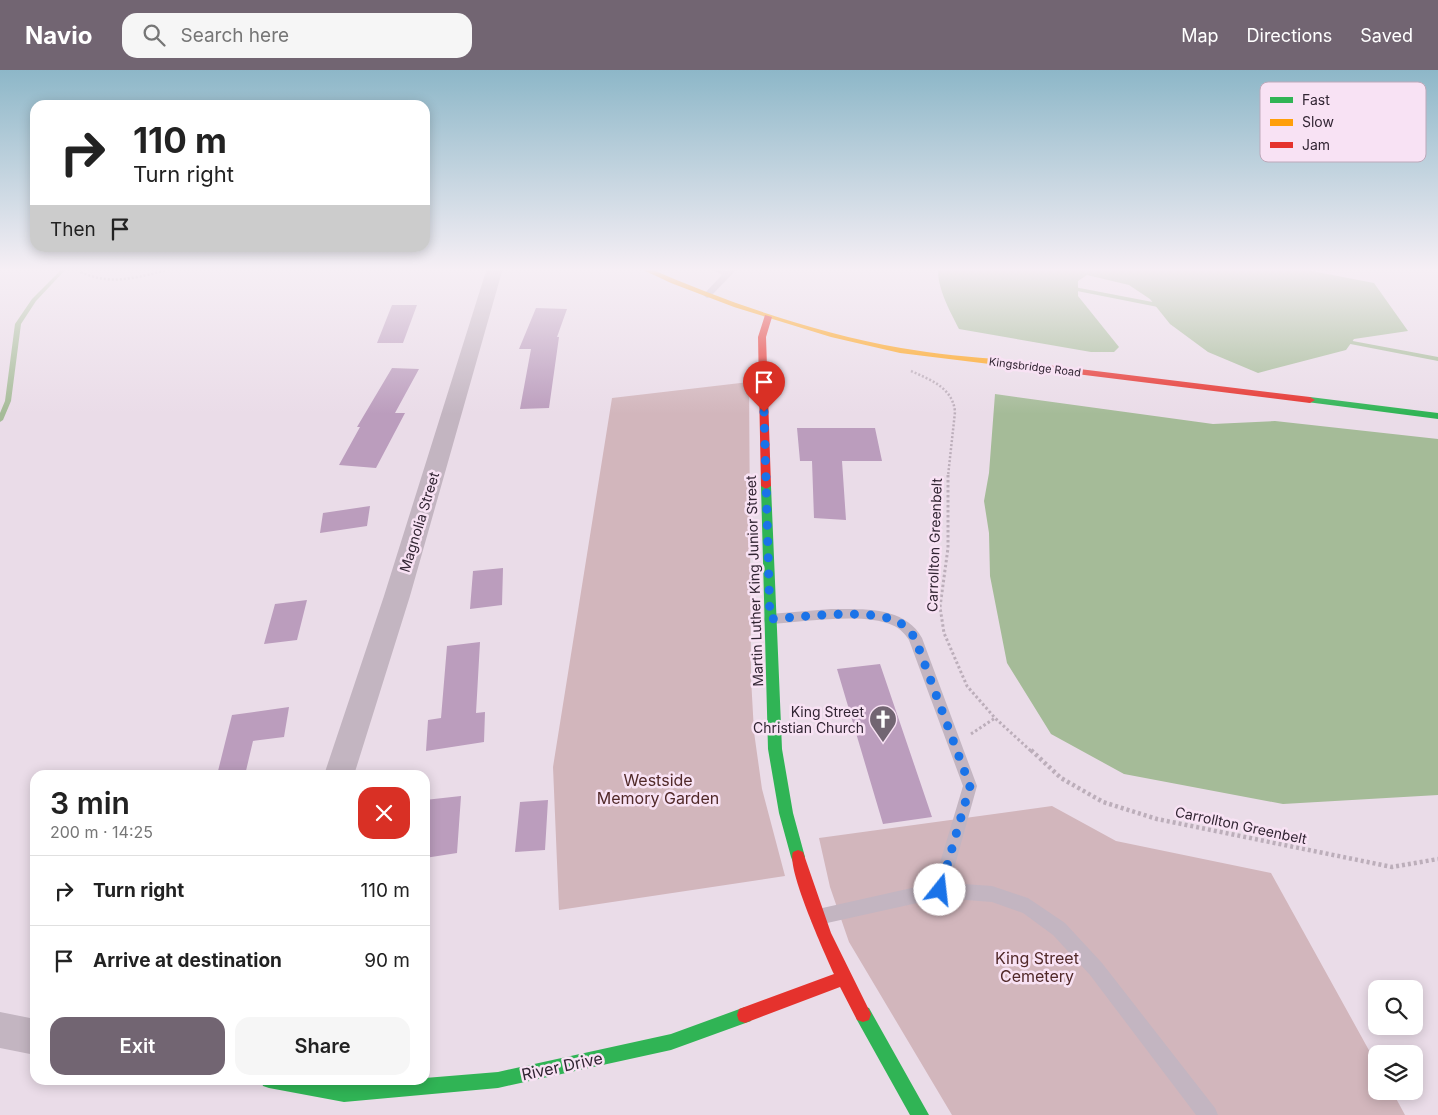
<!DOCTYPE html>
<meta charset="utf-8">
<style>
:root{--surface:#fff;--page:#f6f6f6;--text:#222;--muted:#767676;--line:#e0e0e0;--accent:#726572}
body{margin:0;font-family:Inter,sans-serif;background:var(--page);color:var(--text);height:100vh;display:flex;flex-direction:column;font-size:19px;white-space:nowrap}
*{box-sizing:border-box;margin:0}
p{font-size:16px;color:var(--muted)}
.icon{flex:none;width:28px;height:28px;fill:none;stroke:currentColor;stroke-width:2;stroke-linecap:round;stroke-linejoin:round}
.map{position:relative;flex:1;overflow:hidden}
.panel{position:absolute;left:30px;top:700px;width:400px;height:315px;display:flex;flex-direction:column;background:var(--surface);border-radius:15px;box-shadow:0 2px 12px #0003}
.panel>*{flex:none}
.top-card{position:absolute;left:30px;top:30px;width:400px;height:152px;border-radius:15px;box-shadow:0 2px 12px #0003;background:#fff;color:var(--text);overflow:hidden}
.buttons{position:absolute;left:1368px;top:910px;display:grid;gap:10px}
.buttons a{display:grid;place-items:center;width:55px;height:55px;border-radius:10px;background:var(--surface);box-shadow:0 2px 12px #0003;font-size:25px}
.pin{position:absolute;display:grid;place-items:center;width:42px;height:42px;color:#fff;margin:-51px -21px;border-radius:50% 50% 50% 0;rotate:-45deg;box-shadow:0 0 5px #0007}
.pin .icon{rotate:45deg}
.me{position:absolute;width:55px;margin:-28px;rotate:16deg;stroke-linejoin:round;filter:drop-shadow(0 0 4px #0008)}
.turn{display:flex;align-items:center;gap:18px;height:105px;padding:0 20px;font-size:22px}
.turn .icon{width:65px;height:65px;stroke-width:2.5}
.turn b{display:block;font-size:35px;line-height:42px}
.then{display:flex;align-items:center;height:48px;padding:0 20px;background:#0003;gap:10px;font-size:19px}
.round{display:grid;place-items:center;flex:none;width:52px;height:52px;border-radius:15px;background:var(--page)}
.summary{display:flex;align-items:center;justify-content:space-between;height:85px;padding:0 20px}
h1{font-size:30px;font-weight:600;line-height:38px}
.primary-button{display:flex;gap:10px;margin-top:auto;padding:10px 20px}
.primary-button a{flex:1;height:58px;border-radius:15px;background:var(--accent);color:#fff;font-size:20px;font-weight:600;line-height:58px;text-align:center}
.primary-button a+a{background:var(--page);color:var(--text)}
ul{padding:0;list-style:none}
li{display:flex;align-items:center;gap:15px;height:70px;padding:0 20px;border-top:1px solid var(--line)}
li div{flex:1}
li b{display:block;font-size:19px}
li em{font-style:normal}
header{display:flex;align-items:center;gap:30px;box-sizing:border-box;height:70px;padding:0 25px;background:var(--accent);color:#fff}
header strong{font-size:24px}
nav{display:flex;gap:28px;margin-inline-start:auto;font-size:18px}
.search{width:350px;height:45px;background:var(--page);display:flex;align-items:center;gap:12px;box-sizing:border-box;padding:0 18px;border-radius:15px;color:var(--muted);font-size:19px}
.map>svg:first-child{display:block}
</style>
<header>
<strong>Navio</strong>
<div class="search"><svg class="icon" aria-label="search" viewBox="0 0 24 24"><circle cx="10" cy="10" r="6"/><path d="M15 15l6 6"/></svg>Search here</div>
<nav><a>Map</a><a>Directions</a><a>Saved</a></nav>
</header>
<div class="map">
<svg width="1438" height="1045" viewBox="0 0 1438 1045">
<rect width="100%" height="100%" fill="#eadce8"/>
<path fill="#d2b6bc" d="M749 312 751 608 754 662 762 719 785 806 559 840 553 697 612 328Z
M1052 736 1116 771 1271 803 1376 993V1021H1392L1405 1045H952L849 872 830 817 819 768Z"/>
<path fill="#a5bb98" d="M938 198H1296L1374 213 1408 261 1354 269 1346 280 1258 303 1208 282 1170 254 1150 229 1129 215 1087 205 1078 211V226L1119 277 1114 282H1091L959 259C950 241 937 218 938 198Z
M995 324 1213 354 1275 351 1438 369V725L1283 734 1124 704 1051 664 1007 593 990 506 989 463 984 431 989 403Z"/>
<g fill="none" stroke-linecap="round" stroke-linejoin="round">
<path fill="#a5bb98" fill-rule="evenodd" d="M63 198H67L36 231 21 254 11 331 3 350 0 352V343L5 331 15 254 32 229Z
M1069 216 1163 234 1166 236 1163 238 1067 219 1066 218Z
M1342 269 1438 287V291L1340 272 1339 271Z"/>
</g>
<path fill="#bb9dbd" d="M392 235H417L403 273H377Z
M536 238 567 239 557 267H559L549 338 520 339 531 279H519Z
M392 298 419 299 395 343H405L376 398 339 395 360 357H357Z
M797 358H875L882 391H842L846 450 814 448 812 391H800Z
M370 436 367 456 320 463 323 443Z
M503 498 502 535 470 539 473 501Z
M307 530 297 570 264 574 275 534Z
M480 572 476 643 485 642 484 672 426 681 428 650 441 648 447 576Z
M880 594 932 747 883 754 837 599Z
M289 637 284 667 253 671 245 705H217L232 645Z
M461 726 457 783 425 788V730Z
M548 730 545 780 515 782 520 732Z"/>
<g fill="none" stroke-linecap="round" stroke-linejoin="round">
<path stroke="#bcaeba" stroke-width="2.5" stroke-dasharray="2 2" stroke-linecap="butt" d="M80 198 81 202C112 217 143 206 174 198
M911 301C931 310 953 318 955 342L948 406"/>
<path stroke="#bcaeba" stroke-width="3" stroke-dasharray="2.5 2.5" stroke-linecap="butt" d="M948 405V478L940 537 944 563 967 616 995 648 1032 682
M971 664 995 648"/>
<path stroke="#bcaeba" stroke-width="4.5" stroke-dasharray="3 3" stroke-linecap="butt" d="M1031 680 1061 708 1103 732 1157 749 1392 797 1438 789"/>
<path fill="#c3b5c1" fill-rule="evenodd" d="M709 198H719L727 201 730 198H738L710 227 707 228 703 225 722 205Z
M831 539C862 539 905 536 922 568L977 716 950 813 992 816 1028 828 1065 853 1102 893 1215 1038 1218 1045H1196L1090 905 1053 865 1023 843 992 832 940 828 818 855 812 853 810 847 812 841 818 839 934 813 963 716 909 570C905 564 900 558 892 555 864 542 802 552 770 554L765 553 764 549 765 545 770 544Z"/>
<path fill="#c3b5c1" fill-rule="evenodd" d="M487 198H503L410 526 354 705H324L384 526Z
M0 942 35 949V985L0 978Z"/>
<path fill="#30b455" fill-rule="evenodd" d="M1310 327 1438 343V349L1307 332V328Z
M766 413 771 416 782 679 793 743 805 787 803 792 798 794 793 792 791 787 779 743 768 679 761 416Z
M863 936 869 938 929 1045H910L857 950 855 944 857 938Z
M745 937 751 939 753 945 751 951 671 980 498 1018 344 1032 269 1018 263 1016 261 1010H318L344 1014 397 1010H425V1008L498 1002 671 964Z"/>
<path fill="#ff9f0a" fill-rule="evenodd" d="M639 198H648C729 233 813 262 901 278 935 284 971 287 1006 290L1010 293 1006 296 900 283 831 267 734 237 671 213Z"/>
<path fill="#e5322d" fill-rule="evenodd" d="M765 245 772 247 766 267 771 416 766 419 761 416 758 267Z
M1006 290 1310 327 1315 330 1310 333 1003 295 1002 293Z
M798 780 803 782 831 863 871 944 869 950 863 952 857 950 840 917 745 953 739 951 737 945 739 939 834 904C825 884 786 798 793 782Z"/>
</g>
<linearGradient id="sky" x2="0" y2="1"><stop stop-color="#8db7c8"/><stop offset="0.58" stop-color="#f6eff5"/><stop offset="1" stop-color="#f6eff5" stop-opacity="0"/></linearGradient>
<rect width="1438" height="344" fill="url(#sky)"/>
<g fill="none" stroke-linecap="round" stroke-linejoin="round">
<path stroke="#1a73e8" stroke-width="9" stroke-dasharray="0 16.2" d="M764 342 770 549C804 547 859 539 891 549 902 552 908 559 915 568L970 716 940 820"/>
</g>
<defs>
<g id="church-pin" transform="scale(1.4375)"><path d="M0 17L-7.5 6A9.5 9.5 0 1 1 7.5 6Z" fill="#726572" stroke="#f8e2f4"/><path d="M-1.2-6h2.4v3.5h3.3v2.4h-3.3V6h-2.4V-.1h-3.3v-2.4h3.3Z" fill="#fff"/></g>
</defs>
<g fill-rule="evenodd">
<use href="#church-pin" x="883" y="649"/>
</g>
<g text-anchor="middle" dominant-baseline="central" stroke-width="5" stroke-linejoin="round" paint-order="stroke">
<g font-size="11" fill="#322533" stroke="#f8e2f4">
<text transform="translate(1035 297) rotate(7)">Kingsbridge Road</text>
</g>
<g font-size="14" fill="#322533" stroke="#f8e2f4">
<text transform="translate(419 452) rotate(-73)">Magnolia Street</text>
<text transform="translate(934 475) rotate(-88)">Carrollton Greenbelt</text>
<text transform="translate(754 511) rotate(-92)">Martin Luther King Junior Street</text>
<text transform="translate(1241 755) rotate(12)">Carrollton Greenbelt</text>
</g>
<g font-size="14" fill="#322533" stroke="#f8e2f4" text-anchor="end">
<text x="864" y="641">King Street<tspan x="864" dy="16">Christian Church</tspan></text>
</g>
<g font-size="16" fill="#512929" stroke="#f8e2f4">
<text x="658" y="710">Westside<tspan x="658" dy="18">Memory Garden</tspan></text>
<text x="1037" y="888">King Street<tspan x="1037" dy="18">Cemetery</tspan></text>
</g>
<g font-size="16" fill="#322533" stroke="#f8e2f4">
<text transform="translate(562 996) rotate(-12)">River Drive</text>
</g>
</g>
<rect x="1260" y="12" width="166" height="80" rx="8" fill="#f8e2f4" stroke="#bda9ba" stroke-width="1"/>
<rect x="1270" y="27" width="23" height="6" fill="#30b455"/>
<rect x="1270" y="49" width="23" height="7" fill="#ff9f0a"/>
<rect x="1270" y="72" width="23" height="6" fill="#e5322d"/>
<g font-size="14" fill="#322533">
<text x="1302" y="35">Fast</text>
<text x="1302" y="57">Slow</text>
<text x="1302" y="80">Jam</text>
</g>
</svg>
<div class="buttons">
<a><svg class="icon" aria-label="search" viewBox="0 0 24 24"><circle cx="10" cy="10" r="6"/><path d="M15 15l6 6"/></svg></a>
<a><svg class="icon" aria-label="layers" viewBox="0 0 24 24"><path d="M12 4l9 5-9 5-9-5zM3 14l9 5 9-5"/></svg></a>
</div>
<div class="pin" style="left:764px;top:342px;background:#d93025"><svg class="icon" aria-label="arrive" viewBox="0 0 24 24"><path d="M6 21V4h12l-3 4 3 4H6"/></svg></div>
<svg class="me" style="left:940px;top:820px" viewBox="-20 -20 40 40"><circle r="19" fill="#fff"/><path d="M0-13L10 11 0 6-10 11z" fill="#1a73e8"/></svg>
<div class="top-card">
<div class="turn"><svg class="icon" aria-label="right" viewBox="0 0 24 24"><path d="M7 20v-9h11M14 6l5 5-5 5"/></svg><div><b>110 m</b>Turn right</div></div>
<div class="then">Then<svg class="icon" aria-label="arrive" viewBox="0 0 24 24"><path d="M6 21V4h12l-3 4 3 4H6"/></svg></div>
</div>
<section class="panel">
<div class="summary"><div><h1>3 min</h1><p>200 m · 14:25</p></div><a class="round" style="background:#d93025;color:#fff"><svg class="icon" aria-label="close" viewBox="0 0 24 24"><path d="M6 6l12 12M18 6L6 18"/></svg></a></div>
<ul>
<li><svg class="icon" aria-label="right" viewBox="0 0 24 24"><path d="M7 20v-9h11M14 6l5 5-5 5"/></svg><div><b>Turn right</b></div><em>110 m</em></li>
<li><svg class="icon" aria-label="arrive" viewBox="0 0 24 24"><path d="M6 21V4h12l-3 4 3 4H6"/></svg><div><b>Arrive at destination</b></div><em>90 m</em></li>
</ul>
<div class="primary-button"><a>Exit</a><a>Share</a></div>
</section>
</div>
